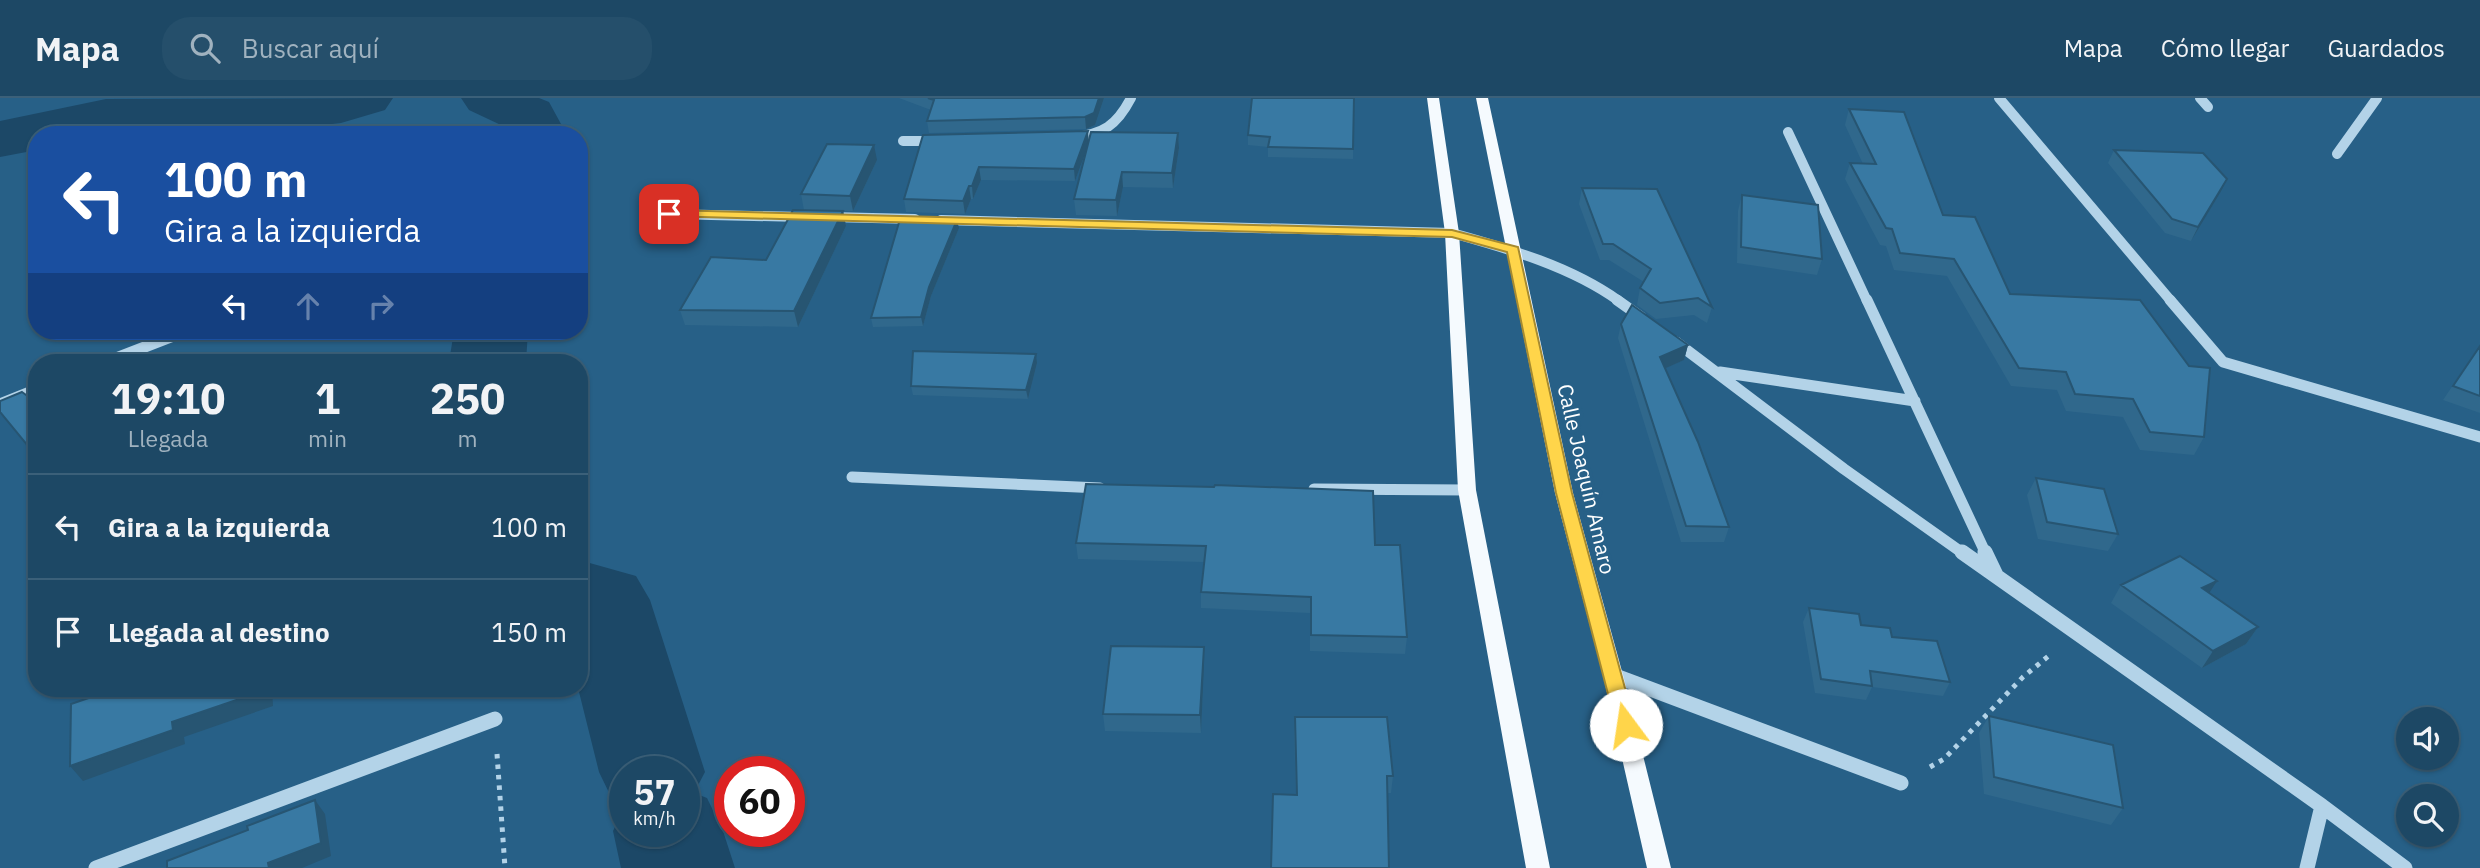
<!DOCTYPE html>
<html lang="es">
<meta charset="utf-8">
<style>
:root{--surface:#1d4865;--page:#254f6b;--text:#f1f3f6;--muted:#a0b2bf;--line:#3b6079}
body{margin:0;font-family:"IBM Plex Sans",sans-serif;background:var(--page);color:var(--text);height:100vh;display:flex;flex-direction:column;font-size:26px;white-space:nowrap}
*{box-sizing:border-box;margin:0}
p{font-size:23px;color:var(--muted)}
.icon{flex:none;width:38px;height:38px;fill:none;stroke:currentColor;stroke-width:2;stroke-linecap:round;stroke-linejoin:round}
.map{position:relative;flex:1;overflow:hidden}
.panel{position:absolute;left:28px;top:256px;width:560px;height:343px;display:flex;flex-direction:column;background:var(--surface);border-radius:28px;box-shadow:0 2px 5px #0004,0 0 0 2px var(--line)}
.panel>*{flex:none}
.guide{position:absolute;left:28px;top:28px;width:560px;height:214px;border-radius:28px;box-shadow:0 2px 5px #0004,0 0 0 2px var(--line);background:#1a4fa0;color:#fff;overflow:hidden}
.tools{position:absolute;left:2396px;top:609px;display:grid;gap:14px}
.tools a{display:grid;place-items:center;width:63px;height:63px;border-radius:50%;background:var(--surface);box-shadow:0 2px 5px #0004,0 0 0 2px var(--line);font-size:35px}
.speed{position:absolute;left:609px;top:658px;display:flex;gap:14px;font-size:35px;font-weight:700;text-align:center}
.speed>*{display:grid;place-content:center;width:91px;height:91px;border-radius:50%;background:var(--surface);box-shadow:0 2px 5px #0004,0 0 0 2px var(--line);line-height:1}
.speed small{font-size:18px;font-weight:400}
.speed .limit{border:10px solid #d22;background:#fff;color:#111}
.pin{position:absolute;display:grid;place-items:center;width:60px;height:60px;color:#fff;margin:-30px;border-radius:14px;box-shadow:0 4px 10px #0006}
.me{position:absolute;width:77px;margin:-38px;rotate:346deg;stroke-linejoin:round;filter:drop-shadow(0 0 5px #0008)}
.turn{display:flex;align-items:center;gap:24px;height:147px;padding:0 21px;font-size:32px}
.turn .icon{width:91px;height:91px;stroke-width:2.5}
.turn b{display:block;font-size:49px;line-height:60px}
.lanes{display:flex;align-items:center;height:66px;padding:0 21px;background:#0003;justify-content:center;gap:35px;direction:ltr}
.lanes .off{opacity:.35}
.eta{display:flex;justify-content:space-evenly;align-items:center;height:119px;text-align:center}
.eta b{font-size:42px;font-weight:700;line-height:49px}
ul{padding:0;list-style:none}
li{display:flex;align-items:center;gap:21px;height:105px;padding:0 21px;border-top:2px solid var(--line)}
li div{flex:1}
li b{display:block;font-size:26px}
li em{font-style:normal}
header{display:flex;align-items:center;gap:42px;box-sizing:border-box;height:98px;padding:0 35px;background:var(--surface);border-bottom:2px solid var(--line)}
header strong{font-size:33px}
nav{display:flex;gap:38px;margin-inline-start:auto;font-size:24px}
.search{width:490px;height:63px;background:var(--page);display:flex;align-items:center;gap:18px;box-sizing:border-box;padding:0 24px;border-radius:28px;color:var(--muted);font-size:26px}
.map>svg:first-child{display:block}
</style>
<header>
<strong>Mapa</strong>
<div class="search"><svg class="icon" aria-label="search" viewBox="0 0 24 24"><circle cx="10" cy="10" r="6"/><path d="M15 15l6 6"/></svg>Buscar aquí</div>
<nav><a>Mapa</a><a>Cómo llegar</a><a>Guardados</a></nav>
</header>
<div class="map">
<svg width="2480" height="770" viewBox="0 0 2480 770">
<rect width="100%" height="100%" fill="#276087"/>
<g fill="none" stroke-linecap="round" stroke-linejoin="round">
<path fill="#1c4867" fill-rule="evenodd" d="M393 0 385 12 341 25 237 37H37V52L0 59V23L106 1Z
M461 0H539L549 4 567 37H506L503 28 469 12Z
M454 233H528L526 264H449Z
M579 462 636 478 650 502 705 674 694 695 707 700 723 733 735 770H621L613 733 625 708V733H684V674H625V708L614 705 599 674 578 590Z"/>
<path stroke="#b3d3e8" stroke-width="5" stroke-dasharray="4.5 6" stroke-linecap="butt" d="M497 656 505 770
M1930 669 1944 661 2023 579 2051 556"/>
<path stroke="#b3d3e8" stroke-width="10" d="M1999 0 2171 203
M2200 0 2208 9
M1788 34 1867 203
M1072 39C1103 37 1117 27 1131 0
M903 43H938
M2337 56 2377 0
M669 116 803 119
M829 119 915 121
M941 122 1452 135C1509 151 1570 168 1619 203"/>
<path stroke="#b3d3e8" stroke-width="11" d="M1617 202 1641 219
M1867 202 1986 456
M2170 202 2223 264 2480 339
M1676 244 1844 371 1964 456
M106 264 186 233
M1720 274 1915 303
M0 306 37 291
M852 379 1100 390
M1314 391 1467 392"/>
<path stroke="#b3d3e8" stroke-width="15" d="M1962 454 2322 708 2405 770
M1985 454 1996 477
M1613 577 1901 685
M96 770 495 621
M2307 770 2322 708"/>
<path fill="#f5fafe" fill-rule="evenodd" d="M1427 0H1439L1459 135 1476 392 1550 770H1526L1458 392 1445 135Z
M1476 0H1488L1573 395 1623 577 1671 770H1647L1603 577 1555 395Z"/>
</g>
<path fill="#30688c" d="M899 0H1104L1095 27 1086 31 929 35 927 23 931 12Z
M1252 0 1353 51V61L1268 59V49L1248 47V37Z
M1849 11 1943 117 2010 196 2204 339 2194 357 2140 352 2123 319 2066 313 2057 292 2011 288 1947 178 1894 172 1886 148 1880 147 1845 81 1850 65 1863 66 1845 27Z
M1178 35 1179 50 1173 90 1123 89 1117 118 1076 117 1074 101 1088 48 1075 83 981 82 973 101H971L965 116 906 114 904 101 923 37 1089 45Z
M2114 52 2220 95 2191 143 2165 135 2108 65Z
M877 62 853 113 804 112 801 96Z
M1582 90 1712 209 1707 225 1694 217 1656 221 1637 207 1640 190 1644 184 1609 162H1600L1579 106Z
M1742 97 1822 161 1817 177 1737 165 1738 113Z
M843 113 846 128 798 229 685 227 680 212 766 162Z
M959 130 931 198 923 228 873 229 871 220Z
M1621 226 1688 247 1684 262 1665 270 1729 429 1724 444H1681L1618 240Z
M2480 247V315L2443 302Z
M1037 265 1028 301 913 297 911 288Z
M2036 380 2118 436 2108 453 2038 441 2027 397Z
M1076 445 1375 447 1407 539 1405 556 1310 553V515L1201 510V494L1204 464 1078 461Z
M2121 487 2209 495 2258 529 2246 546 2202 570 2111 505Z
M1809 510 1892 539 1950 584 1943 598 1872 589 1866 602 1815 595 1803 524Z
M1204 549V566L1201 635 1105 633 1103 616Z
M1989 618 2123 710 2111 727 1984 696 1979 635Z
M1295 619 1393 678 1391 695 1296 697 1294 636Z"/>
<path fill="#275572" d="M1099 0H1104L1095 27 1086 31 1085 19Z
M1088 33 1089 45 1075 83 1074 71Z
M1178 35 1179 50 1173 90 1172 75Z
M874 47 877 62 853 113 850 98Z
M979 69 981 82 973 101 972 88Z
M1122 74 1123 89 1117 118 1116 102Z
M2227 81 2220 95 2191 143 2198 129Z
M969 88 971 101 965 116 963 103Z
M843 113 846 128 798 229 794 213Z
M957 122 959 130 931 198 923 228 921 219 929 189Z
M1688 247 1684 262 1657 274 1660 259Z
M1036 256 1037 265 1028 301 1026 292Z
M2217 483 2206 500 2202 490Z
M2258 529 2246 546 2202 570 2213 553Z
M1204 549V566L1201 635 1200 617Z
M263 590H272L273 608 184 639 185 646 83 683 70 668 172 624Z
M315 702 325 716 331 758 302 770H269L268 765Z"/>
<path fill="#3879a3" stroke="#275572" stroke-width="2" d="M928 0H1099L1094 15 1085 19 927 23 934 2Z
M1252 0H1354L1353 51 1268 49 1270 39 1248 37Z
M1849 11 1904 14 1943 117 1975 119 2010 196 2140 202 2189 268 2210 270 2204 339 2150 334 2133 301 2075 296 2066 274 2019 270 1954 161 1900 155 1892 131 1886 130 1850 65 1876 66Z
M1088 33 1074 71 979 69 972 88H969L963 103 904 101 923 37Z
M1091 34 1178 35 1172 75 1122 74 1116 102 1074 101Z
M827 46 874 47 850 98 801 96Z
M2114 52 2203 55 2227 81 2198 129 2172 121Z
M1582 90 1657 91 1712 209 1698 200 1660 205 1640 190 1651 171 1613 146H1603Z
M1742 97 1818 107 1822 161 1741 149Z
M793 112 843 113 794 213 680 212 711 159 766 162Z
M900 121 957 122 929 189 921 219 871 220Z
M1632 207 1688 247 1660 259 1698 344 1729 429 1686 428 1621 226Z
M2480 248V298L2453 288Z
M913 253 1036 256 1026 292 911 288Z
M22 294 37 305V359L0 314V303Z
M2036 380 2104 391 2118 436 2047 424Z
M1086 386 1214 389 1215 387 1373 393 1375 447H1400L1407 539 1311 537V499L1201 494 1206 448 1076 445Z
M2180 458 2217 483 2202 490 2258 529 2213 553 2121 487Z
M1809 510 1859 516 1861 527 1890 530 1892 539 1937 543 1950 584 1870 573 1872 588 1821 581Z
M1111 548 1204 549 1200 617 1103 616Z
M118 590H263V593L172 624 173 632 70 668 71 606Z
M1989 618 2113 647 2123 710 1994 679Z
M1295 619H1387L1393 678H1387L1389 770H1271L1273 696 1297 697Z
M315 702 321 745 268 765 269 770H167V763L248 732 247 728Z"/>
<path fill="#ffd54a" stroke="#a68a30" stroke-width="2" d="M669 112 1452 132 1518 149 1572 395 1635 627 1633 632 1626 634 1619 632 1616 627 1556 395 1507 154 1452 139 665 118V113Z"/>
<g text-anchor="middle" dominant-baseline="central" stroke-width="7" stroke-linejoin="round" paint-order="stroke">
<g font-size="21" fill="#fff" stroke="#276087">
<text transform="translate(1587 381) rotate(77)">Calle Joaquín Amaro</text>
</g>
</g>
</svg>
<div class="tools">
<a><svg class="icon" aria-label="sound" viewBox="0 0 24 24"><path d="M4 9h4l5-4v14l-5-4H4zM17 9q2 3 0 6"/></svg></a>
<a><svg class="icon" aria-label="search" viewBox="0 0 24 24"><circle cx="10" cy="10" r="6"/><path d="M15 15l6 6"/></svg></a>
</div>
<div class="speed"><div>57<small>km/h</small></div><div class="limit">60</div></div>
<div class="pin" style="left:669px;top:116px;background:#d93025"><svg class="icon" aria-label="arrive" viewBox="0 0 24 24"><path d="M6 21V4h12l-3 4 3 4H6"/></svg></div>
<svg class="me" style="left:1626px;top:627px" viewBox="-20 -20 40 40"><circle r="19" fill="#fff"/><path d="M0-13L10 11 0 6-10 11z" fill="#ffd54a"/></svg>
<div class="guide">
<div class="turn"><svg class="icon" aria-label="left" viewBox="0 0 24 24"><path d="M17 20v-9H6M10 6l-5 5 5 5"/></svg><div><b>100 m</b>Gira a la izquierda</div></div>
<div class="lanes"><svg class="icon" aria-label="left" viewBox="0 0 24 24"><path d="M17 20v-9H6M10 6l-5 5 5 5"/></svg><svg class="icon off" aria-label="ahead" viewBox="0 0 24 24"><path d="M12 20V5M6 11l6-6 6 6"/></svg><svg class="icon off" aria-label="right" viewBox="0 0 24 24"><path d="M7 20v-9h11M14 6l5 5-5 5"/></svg></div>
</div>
<section class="panel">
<div class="eta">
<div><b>19:10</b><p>Llegada</p></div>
<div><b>1</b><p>min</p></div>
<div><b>250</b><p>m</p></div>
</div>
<ul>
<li><svg class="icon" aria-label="left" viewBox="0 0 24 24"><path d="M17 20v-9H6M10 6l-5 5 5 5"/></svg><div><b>Gira a la izquierda</b></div><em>100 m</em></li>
<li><svg class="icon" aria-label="arrive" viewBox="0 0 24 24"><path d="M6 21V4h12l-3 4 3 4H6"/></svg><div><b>Llegada al destino</b></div><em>150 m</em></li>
</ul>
</section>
</div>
